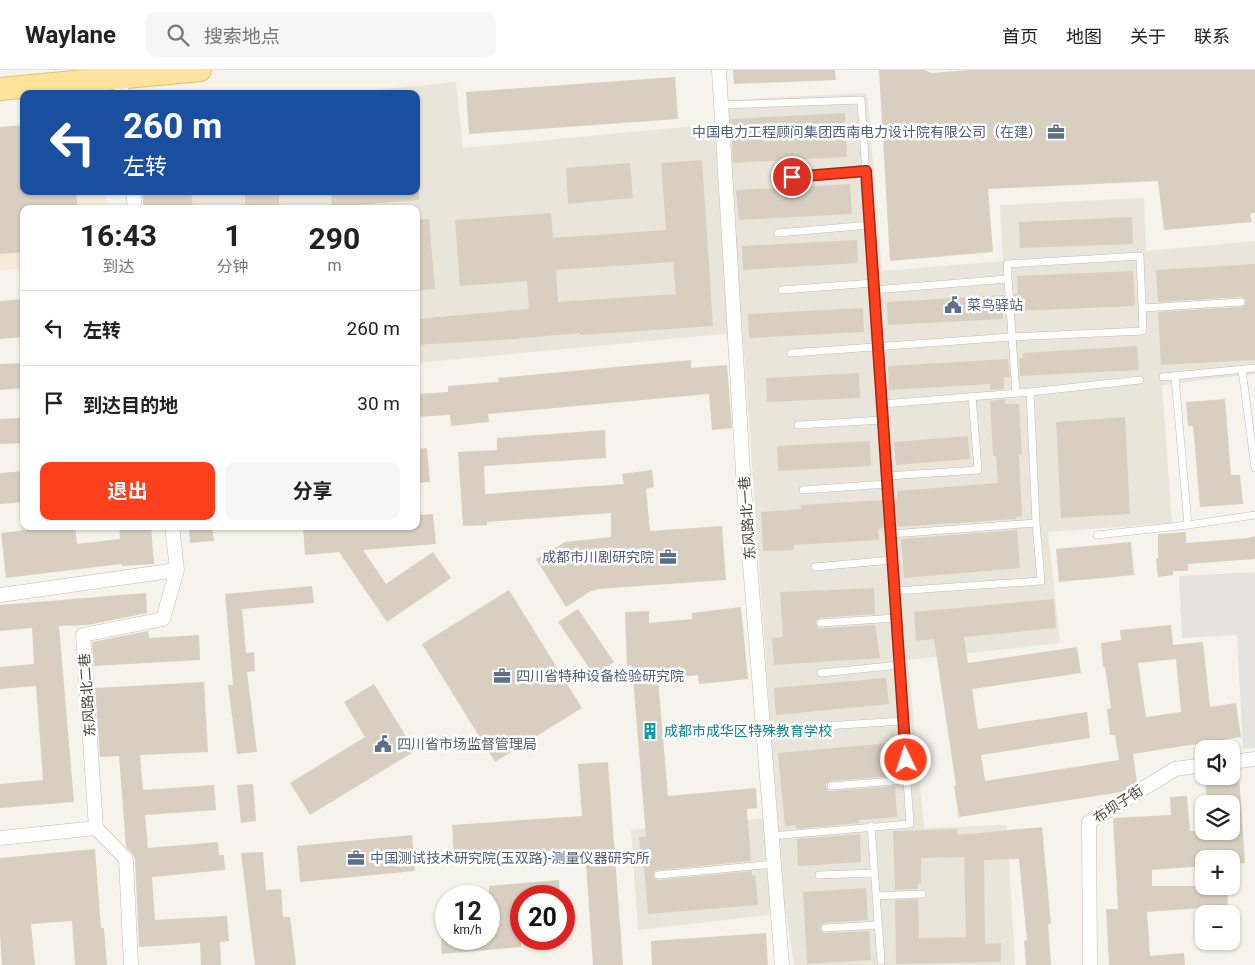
<!DOCTYPE html>
<html lang="zh">
<meta charset="utf-8">
<style>
:root{--surface:#fff;--page:#f6f6f6;--text:#222;--muted:#767676;--line:#e0e0e0;--accent:#fc3f1d}
body{margin:0;font-family:Roboto,"Noto Sans SC",sans-serif;background:var(--page);color:var(--text);height:100vh;display:flex;flex-direction:column;font-size:19px;white-space:nowrap}
*{box-sizing:border-box;margin:0}
p{font-size:16px;color:var(--muted)}
.icon{flex:none;width:28px;height:28px;fill:none;stroke:currentColor;stroke-width:2;stroke-linecap:round;stroke-linejoin:round}
.map{position:relative;flex:1;overflow:hidden}
.sheet{position:absolute;left:20px;top:135px;width:400px;height:325px;display:flex;flex-direction:column;background:var(--surface);border-radius:10px;box-shadow:0 1px 4px #0004}
.sheet>*{flex:none}
.top-card{position:absolute;left:20px;top:20px;width:400px;height:105px;border-radius:10px;box-shadow:0 1px 4px #0004;background:#1a4fa0;color:#fff;overflow:hidden}
.fabs{position:absolute;left:1195px;top:670px;display:grid;gap:10px}
.fabs a{display:grid;place-items:center;width:45px;height:45px;border-radius:10px;background:var(--surface);box-shadow:0 1px 4px #0004;font-size:25px}
.speed{position:absolute;left:435px;top:815px;display:flex;gap:10px;font-size:25px;font-weight:700;text-align:center}
.speed>*{display:grid;place-content:center;width:65px;height:65px;border-radius:50%;background:var(--surface);box-shadow:0 1px 4px #0004;line-height:1}
.speed small{font-size:12px;font-weight:400}
.speed .limit{border:8px solid #d22;background:#fff;color:#111}
.pin{position:absolute;display:grid;place-items:center;width:42px;height:42px;color:#fff;margin:-21px;border:2px solid #fff;border-radius:50%;box-shadow:0 1px 5px #0007}
.me{position:absolute;width:55px;margin:-28px;rotate:356deg;stroke-linejoin:round;filter:drop-shadow(0 0 4px #0008)}
.turn{display:flex;align-items:center;gap:18px;height:105px;padding:0 20px;font-size:22px}
.turn .icon{width:65px;height:65px;stroke-width:2.5}
.turn b{display:block;font-size:35px;line-height:42px}
.eta{display:flex;justify-content:space-evenly;align-items:center;height:85px;text-align:center}
.eta b{font-size:30px;font-weight:700;line-height:35px}
.button{display:flex;gap:10px;margin-top:auto;padding:10px 20px}
.button a{flex:1;height:58px;border-radius:10px;background:var(--accent);color:#fff;font-size:20px;font-weight:700;line-height:58px;text-align:center}
.button a+a{background:var(--page);color:var(--text)}
ul{padding:0;list-style:none}
li{display:flex;align-items:center;gap:15px;height:75px;padding:0 20px;border-top:1px solid var(--line)}
li div{flex:1}
li b{display:block;font-size:19px}
li em{font-style:normal}
header{display:flex;align-items:center;gap:30px;box-sizing:border-box;height:70px;padding:0 25px;background:var(--surface);border-bottom:1px solid var(--line)}
header strong{font-size:24px}
nav{display:flex;gap:28px;margin-inline-start:auto;font-size:18px}
.search{width:350px;height:45px;background:var(--page);display:flex;align-items:center;gap:12px;box-sizing:border-box;padding:0 18px;border-radius:10px;color:var(--muted);font-size:19px}
.map>svg:first-child{display:block}
</style>
<header>
<strong>Waylane</strong>
<div class="search"><svg class="icon" aria-label="search" viewBox="0 0 24 24"><circle cx="10" cy="10" r="6"/><path d="M15 15l6 6"/></svg>搜索地点</div>
<nav><a>首页</a><a>地图</a><a>关于</a><a>联系</a></nav>
</header>
<div class="map">
<svg width="1255" height="895" viewBox="0 0 1255 895">
<rect width="100%" height="100%" fill="#f6f3ec"/>
<path fill="#eae5da" d="M456 12 463 78 715 54 734 263 416 293V139H155L154 121H416V24H332Z
M867 23 882 201 1003 191 1000 135 1144 128 1146 181 1255 171V304L1162 315 1172 453 1048 462 1060 573 908 590 924 758 1007 755 1015 895H794L786 843 638 860 631 760 777 747 726 30Z"/>
<path fill="#f7ead8" d="M0 60 24 121H106L109 139H24V199L0 200Z"/>
<path fill="#e5e3e0" d="M1255 502V678L1243 679 1237 565 1182 568 1179 506Z"/>
<path fill="#d8cfc1" fill-rule="evenodd" d="M733 0H835L836 10 734 14Z
M879 0H924L932 3 970 0H1255V143H1250L1252 152 1164 160 1158 111 988 119 993 182 890 191Z
M675 7 678 49 469 64 466 22Z
M845 43 847 87 733 93 731 49Z
M24 55V121H76L78 139H24V182L0 184V57Z
M702 90 713 256 580 265V263L514 269 416 275V249L529 239 527 211 460 216 455 150 551 143 553 168 666 160 661 93ZM673 192 676 224 558 232 556 200Z
M630 93 633 128 568 134 566 98Z
M850 114 852 144 739 150 736 120Z
M150 121H191L193 139H144L142 122Z
M245 121H279V139H245Z
M331 121H419V130L332 137Z
M1132 147 1133 174 1020 178 1019 152Z
M429 149 435 219 416 220V150Z
M857 170 858 193 743 200 742 176Z
M1255 194V290L1161 295 1158 242 1241 237 1245 235 1246 231 1244 228 1241 227 1158 232 1156 200Z
M1133 201 1135 236 1016 241 1014 224H1018L1017 206Z
M1004 225 1005 242H1003V249L888 255 887 232Z
M24 229V267L0 269V231Z
M863 238 864 262 749 268 748 244Z
M1137 276 1139 300 1020 306 1019 288H1023V283Z
M1008 289 1010 307H1004V319L990 320V314L889 320 888 296Z
M691 290V298L727 295 732 358 712 360 709 324 488 344 489 352 451 356 450 345 416 347V324L448 322V316L499 312 498 308Z
M24 293V318L0 320V294Z
M859 303 860 328 767 332 766 308Z
M1005 329V334H1019L1022 384H1019L1022 446 1016 447V449L895 457 893 429H897V421L998 413 996 386H993L990 331Z
M1225 329 1231 405H1240L1243 434 1200 437 1193 356H1188L1186 332Z
M1125 347 1130 444 1061 448 1056 352Z
M24 348V373L0 374V349Z
M605 360 606 388 484 396 485 424 624 414 622 404 652 400 654 417 646 419 650 461 722 456 726 510 597 519V520L591 521 566 537 536 489 565 472 611 467V443L487 452V455L463 456 458 382 497 380V368Z
M968 366 970 389 896 395 894 372Z
M870 371 871 396 778 401 777 376Z
M427 378 430 412 416 413V379Z
M24 401V432L0 434V403Z
M883 430 885 458 878 459 879 470 793 475 794 480 763 481 761 442 801 439V435Z
M433 444 436 474 363 480 386 514 433 482 451 508 387 552 339 482 305 485 303 456H416V445Z
M56 456H75L77 474 120 469 119 456H151L154 494 122 496 121 494 6 508 1 463Z
M189 456H212L214 471 190 473Z
M1017 460 1020 498 904 508 901 469Z
M1186 462V473L1248 468 1255 466V489L1188 494V501H1173V505L1158 507 1156 489H1158V464Z
M1131 472 1134 505 1059 512 1056 479Z
M312 516 314 533 242 539 246 583 254 582 255 601 247 602 257 682 237 684 228 615H233L225 524Z
M874 518 875 544 821 548 816 550V554L818 558H821L875 555 880 588 774 595 772 568 783 567 780 522Z
M509 520 582 638 495 692 422 574Z
M146 523 147 543 88 555 59 556 74 732 0 738V714L43 710 36 616 0 619V597L34 594 32 558 0 561V535Z
M1054 529 1056 558 964 567 968 593 1077 577 1081 603 972 619 978 659 1087 642 1090 668 981 685 985 711 1119 690 1115 665H1110L1107 639 1111 638 1105 597H1103L1101 573 1121 570 1120 560 1171 555 1173 575 1203 572 1210 637 1236 633 1241 667 1133 684 1137 712 1122 722 959 747 954 716 956 715 934 569 916 571 914 542ZM1176 589 1181 642 1146 647 1138 593Z
M741 537 748 609 699 614 698 605 658 609 668 726 756 718 757 738 747 739 751 791 658 800 655 801 653 805 654 808 658 810 752 801V805H755L758 835 648 844 644 797H641L639 767H646L632 596H627L625 542 649 541V553L692 549V543Z
M578 539 614 592 594 605 558 552Z
M148 561 149 568 199 565 200 590 94 596 92 572Z
M886 608 889 634 776 645 774 618Z
M204 612 208 682 140 685 143 720 214 715 216 740 145 745 148 778 218 772 219 785H224L225 800 152 807 155 850 227 846 229 871 220 872 221 895H201L200 873 139 877 135 789 132 783 126 777 119 686 100 687 95 618Z
M374 614 415 681 310 745 290 713 365 667 344 632Z
M891 673 894 706 831 711 826 713V717L828 721H831L895 716 897 747 859 750V753L796 759V755L785 756 778 683Z
M608 692 623 895H593L585 779 454 787 452 755 582 746 578 694Z
M1205 706H1239L1245 793 1231 794V789H1204V796L1152 800V816H1227L1228 836 1147 842 1150 886 1184 883 1185 895H1109L1106 839H1118L1113 748 1171 745 1170 727 1187 726 1190 761H1231V734H1207Z
M253 714 256 751 241 753 237 715Z
M1042 757 1051 854H1048L1051 895H1026L1024 871 1027 870 1019 789 984 790 985 874 1001 873V892L896 894 895 830 918 829 919 868 966 867 964 787 921 788V814H918V819L895 820 893 761 957 759 958 765Z
M860 764 861 792 798 796 797 769Z
M412 765 415 801 300 812 297 776Z
M95 779 101 858H104L107 895H75L72 851 31 854 35 895H2L0 864V788Z
M263 782 266 820 281 819 283 847H290L296 895H255L241 783Z
M559 810 560 826H521V877L442 884 441 869H489V816Z
M866 818 868 850 825 853 821 855 820 859 822 862 825 863 869 861 871 890 807 894 803 822Z
M766 863 768 895H652L651 871Z"/>
<g fill="none" stroke-linecap="round" stroke-linejoin="round">
<g stroke="#c2bbae" stroke-width="8">
<path id="lane" d="M721 35 861 30 910 754 771 766
M774 108 866 101
M778 163 870 155
M782 220 873 213
M874 220 1007 209
M1142 238 1241 232
M791 283 1011 267 1143 261 1140 186 1007 194 1016 323
M1242 300 1255 398
M1163 307 1255 298
M1175 307 1188 455 1255 445
M1030 322 1140 310
M882 334 1030 322 1036 453
M798 355 883 350
M887 406 978 400 972 326
M803 420 887 414
M891 464 1036 453 1041 511 895 521
M1097 465 1188 455
M815 497 892 490
M821 553 896 548
M821 603 899 595
M824 656 903 651
M831 716 907 710
M871 756 881 891
M658 805 774 794
M819 805 874 803
M876 826 922 824
M825 858 878 855"/>
</g>
<g stroke="#c2bbae" stroke-width="15">
<path id="street" d="M719 0 744 419 782 895
M120 7 122 24
M133 121 135 139
M0 525 177 500 172 456
M1231 692 1255 689
M96 758 83 565 163 549 177 500
M0 768 96 758 126 789 131 895
M1090 895 1089 752 1175 699 1204 695"/>
</g>
<g stroke="#e6c16a" stroke-width="24">
<path id="primary" d="M0 19 200 0"/>
</g>
<use href="#lane" stroke="#fff" stroke-width="7"/>
<use href="#street" stroke="#fff" stroke-width="14"/>
<use href="#primary" stroke="#ffe39c" stroke-width="22"/>
</g>
<g fill="none" stroke-linecap="round" stroke-linejoin="round">
<g stroke="#a42913" stroke-width="12">
<path id="route" d="M792 107 866 101 906 690"/>
</g>
<use href="#route" stroke="#fc3f1d" stroke-width="9"/>
</g>
<defs>
<g id="office-bare" transform="scale(1.35)"><path d="M-6-3h4V-5.5h4V-3h4V5H-6ZM-1-4.5V-3h2v-1.5ZM-6 0V1H6V0Z" fill="#5c6f8a" stroke="#fff" stroke-width="2.5" paint-order="stroke"/></g>
<g id="civic-bare" transform="scale(1.35)"><path d="M-.6-6.5H3V-4.5H.6V-3L4-1V1h2V6H-6V1h2V-1L-.6-3ZM-1.2 2.5V6h2.4V2.5Z" fill="#5c6f8a" stroke="#fff" stroke-width="2.5" paint-order="stroke"/></g>
<g id="building-bare" transform="scale(1.35)"><path d="M-4-6H4V6H1V3H-1V6H-4ZM-2.5-4.3h1.7v1.8h-1.7ZM.8-4.3h1.7v1.8H.8ZM-2.5-1h1.7V.8h-1.7ZM.8-1h1.7V.8H.8Z" fill="#0f9aa8" stroke="#fff" stroke-width="2.5" paint-order="stroke"/></g>
</defs>
<g fill-rule="evenodd">
<use href="#office-bare" x="1056" y="62"/>
<use href="#civic-bare" x="953" y="235"/>
<use href="#office-bare" x="668" y="487"/>
<use href="#office-bare" x="502" y="606"/>
<use href="#building-bare" x="650" y="661"/>
<use href="#civic-bare" x="383" y="674"/>
<use href="#office-bare" x="356" y="788"/>
</g>
<g text-anchor="middle" dominant-baseline="central" stroke-width="5" stroke-linejoin="round" paint-order="stroke">
<g font-size="14" fill="#4e5e75" stroke="#fff" text-anchor="start">
<text x="1042" y="62" text-anchor="end">中国电力工程顾问集团西南电力设计院有限公司（在建）</text>
<text x="967" y="235">菜鸟驿站</text>
<text x="654" y="487" text-anchor="end">成都市川剧研究院</text>
<text x="516" y="606">四川省特种设备检验研究院</text>
<text x="397" y="674">四川省市场监督管理局</text>
<text x="370" y="788">中国测试技术研究院(玉双路)-测量仪器研究所</text>
</g>
<g font-size="14" fill="#4b4439" stroke="#fff">
<text transform="translate(747 448) rotate(-94)">东风路北一巷</text>
<text transform="translate(87 625) rotate(-94)">东风路北二巷</text>
<text transform="translate(1118 734) rotate(-33)">布坝子街</text>
</g>
<g font-size="14" fill="#0d838f" stroke="#fff" text-anchor="start">
<text x="664" y="661">成都市成华区特殊教育学校</text>
</g>
</g>
</svg>
<div class="fabs">
<a><svg class="icon" aria-label="sound" viewBox="0 0 24 24"><path d="M4 9h4l5-4v14l-5-4H4zM17 9q2 3 0 6"/></svg></a>
<a><svg class="icon" aria-label="layers" viewBox="0 0 24 24"><path d="M12 4l9 5-9 5-9-5zM3 14l9 5 9-5"/></svg></a>
<a>+</a>
<a>−</a>
</div>
<div class="speed"><div>12<small>km/h</small></div><div class="limit">20</div></div>
<div class="pin" style="left:792px;top:107px;background:#d93025"><svg class="icon" aria-label="arrive" viewBox="0 0 24 24"><path d="M6 21V4h12l-3 4 3 4H6"/></svg></div>
<svg class="me" style="left:906px;top:690px" viewBox="-20 -20 40 40"><circle r="17" fill="#fc3f1d" stroke="#fff" stroke-width="3"/><path d="M0-11L8 9 0 5-8 9z" fill="#fff"/></svg>
<div class="top-card">
<div class="turn"><svg class="icon" aria-label="left" viewBox="0 0 24 24"><path d="M17 20v-9H6M10 6l-5 5 5 5"/></svg><div><b>260 m</b>左转</div></div>
</div>
<section class="sheet">
<div class="eta">
<div><b>16:43</b><p>到达</p></div>
<div><b>1</b><p>分钟</p></div>
<div><b>290</b><p>m</p></div>
</div>
<ul>
<li><svg class="icon" aria-label="left" viewBox="0 0 24 24"><path d="M17 20v-9H6M10 6l-5 5 5 5"/></svg><div><b>左转</b></div><em>260 m</em></li>
<li><svg class="icon" aria-label="arrive" viewBox="0 0 24 24"><path d="M6 21V4h12l-3 4 3 4H6"/></svg><div><b>到达目的地</b></div><em>30 m</em></li>
</ul>
<div class="button"><a>退出</a><a>分享</a></div>
</section>
</div>
